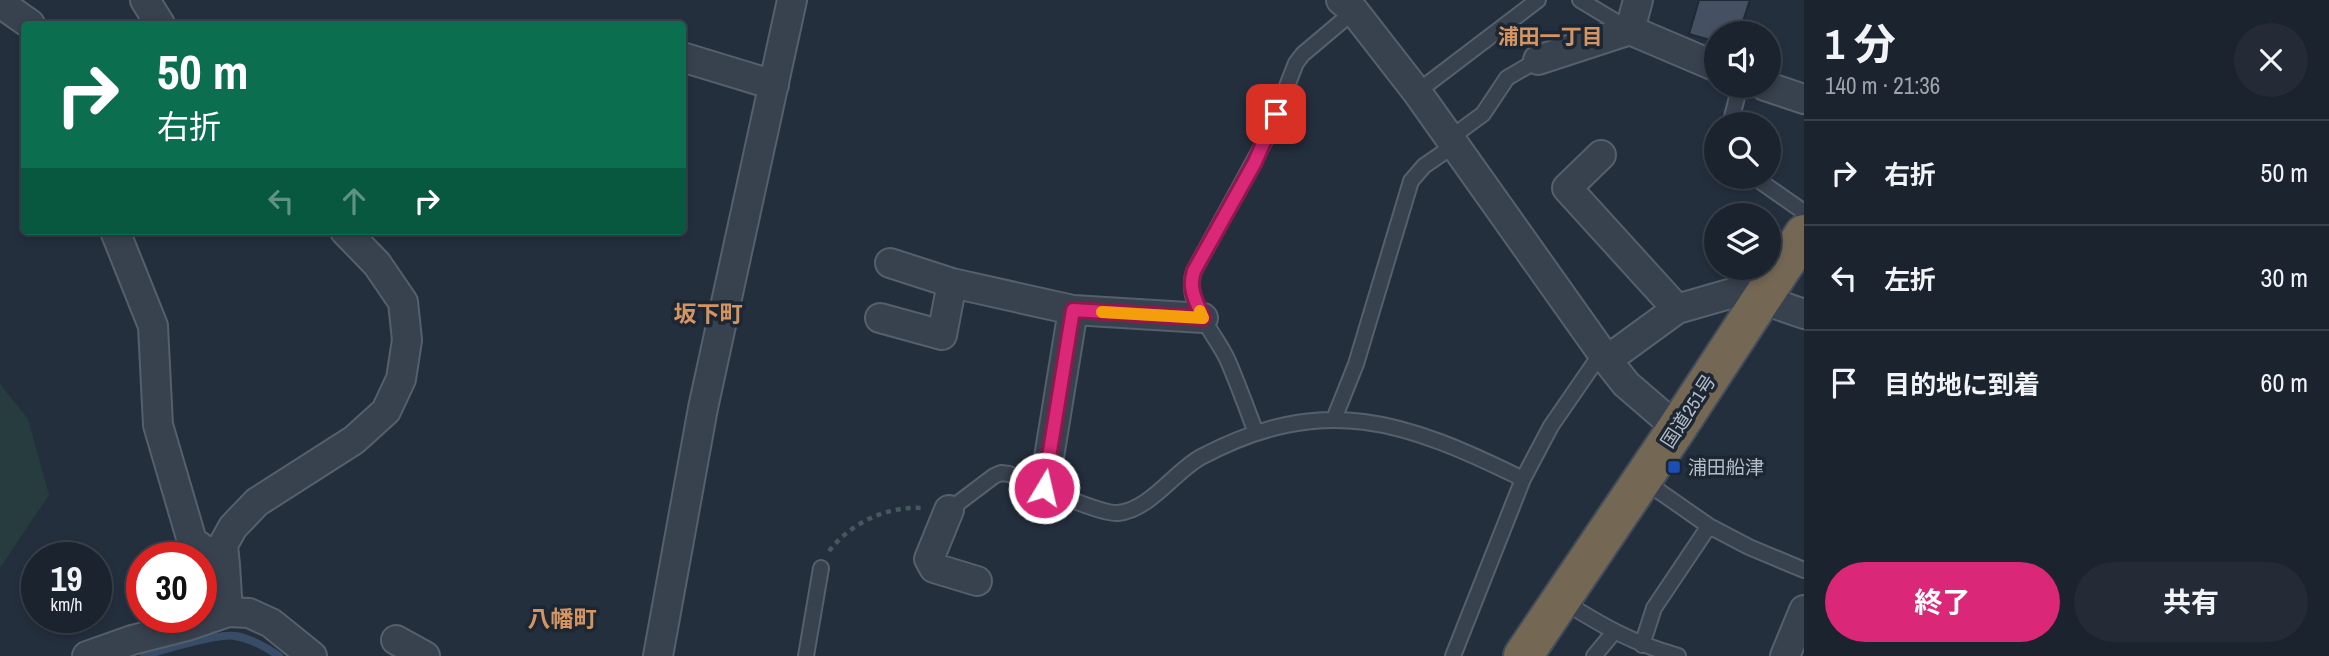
<!DOCTYPE html>
<html lang="ja">
<meta charset="utf-8">
<style>
:root{--surface:#1b232e;--page:#242b36;--text:#f1f3f6;--muted:#a0a4aa;--line:#39404a;--accent:#db2777}
body{margin:0;font-family:"Archivo Narrow","Noto Sans JP",sans-serif;background:var(--page);color:var(--text);height:100vh;display:flex;flex-direction:column;font-size:26px;white-space:nowrap}
*{box-sizing:border-box;margin:0}
p{font-size:23px;color:var(--muted)}
.icon{flex:none;width:38px;height:38px;fill:none;stroke:currentColor;stroke-width:2;stroke-linecap:round;stroke-linejoin:round}
.map{position:relative;flex:1;overflow:hidden}
.panel{display:flex;flex-direction:column;background:var(--surface);width:525px}
.panel>*{flex:none}
.top-card{position:absolute;left:21px;top:21px;width:665px;height:214px;border-radius:7px;box-shadow:0 4px 10px #0003,0 0 0 2px var(--line);background:#0b6e4f;color:#fff;overflow:hidden}
.buttons{position:absolute;left:1704px;top:21px;display:grid;gap:14px}
.buttons a{display:grid;place-items:center;width:77px;height:77px;border-radius:50%;background:var(--surface);box-shadow:0 4px 10px #0003,0 0 0 2px var(--line);font-size:35px}
.speed{position:absolute;left:21px;top:542px;display:flex;gap:14px;font-size:35px;font-weight:700;text-align:center}
.speed>*{display:grid;place-content:center;width:91px;height:91px;border-radius:50%;background:var(--surface);box-shadow:0 4px 10px #0003,0 0 0 2px var(--line);line-height:1}
.speed small{font-size:18px;font-weight:400}
.speed .limit{border:10px solid #d22;background:#fff;color:#111}
.pin{position:absolute;display:grid;place-items:center;width:60px;height:60px;color:#fff;margin:-30px;border-radius:14px;box-shadow:0 4px 10px #0006}
.me{position:absolute;width:77px;margin:-38px;rotate:9deg;stroke-linejoin:round;filter:drop-shadow(0 0 5px #0008)}
.turn{display:flex;align-items:center;gap:24px;height:147px;padding:0 21px;font-size:32px}
.turn .icon{width:91px;height:91px;stroke-width:2.5}
.turn b{display:block;font-size:49px;line-height:60px}
.lanes{display:flex;align-items:center;height:66px;padding:0 21px;background:#0003;justify-content:center;gap:35px;direction:ltr}
.lanes .off{opacity:.35}
.round{display:grid;place-items:center;flex:none;width:74px;height:74px;border-radius:37px;background:var(--page)}
.summary{display:flex;align-items:center;justify-content:space-between;height:119px;padding:0 21px}
h1{font-size:42px;font-weight:700;line-height:52px}
.action{display:flex;gap:14px;margin-top:auto;padding:14px 21px}
.action a{flex:1;height:80px;border-radius:42px;background:var(--accent);color:#fff;font-size:28px;font-weight:700;line-height:80px;text-align:center}
.action a+a{background:var(--page);color:var(--text)}
ul{padding:0;list-style:none}
li{display:flex;align-items:center;gap:21px;height:105px;padding:0 21px;border-top:2px solid var(--line)}
li div{flex:1}
li b{display:block;font-size:26px}
li em{font-style:normal}
main{display:flex;flex:1;min-height:0}
.map>svg:first-child{display:block}
</style>
<main>
<div class="map">
<svg width="1804" height="656" viewBox="0 0 1804 656">
<rect width="100%" height="100%" fill="#242f3e"/>
<path fill="#263c3f" d="M0 384 28 419 49 495 0 568Z"/>
<g fill="none" stroke-linecap="round" stroke-linejoin="round">
<path stroke="#394c67" stroke-width="8" d="M144 656C161 650 219 633 235 636 249 638 268 648 279 656"/>
</g>
<path fill="#455162" stroke="#1f2835" stroke-width="2" d="M1699 0H1750L1739 33H1717V42L1689 34Z"/>
<g fill="none" stroke-linecap="round" stroke-linejoin="round">
<g stroke="#565f6c" stroke-width="18">
<path id="lane" d="M1580 0 1630 30
M1417 92 1538 0
M1730 124 1740 86
M1449 139 1483 114 1507 78 1538 60
M1754 177 1804 212
M1334 419 1356 364 1411 181 1424 166 1453 146
M1256 433C1247 409 1238 384 1228 361 1216 333 1183 304 1194 271L1268 135 1296 63 1303 54 1354 11
M1643 480 1709 526 1749 547 1804 570
M949 510 994 476 1001 473 1009 474C1030 482 1100 515 1118 513 1150 510 1175 471 1201 457 1324 392 1405 421 1523 479
M1563 601C1604 627 1631 642 1678 656
M1642 645 1654 608 1709 526
M806 656 821 568
M1453 656 1523 479 1551 426 1602 352
M1594 656 1614 632"/>
</g>
<g stroke="#565f6c" stroke-width="32">
<path id="street" d="M145 0 160 24
M1341 0 1354 11 1417 92 1607 360 1626 384 1677 428
M1638 0 1630 30 1717 67
M0 3 30 24
M682 57 774 85
M1538 60 1630 30
M1765 86 1804 99
M1601 155 1567 188 1677 309
M115 231 153 326 158 425 192 541 225 565 228 612
M890 263 952 283
M1761 299 1804 314
M880 318 942 335 952 283 1073 310 1203 318
M1607 360 1677 309 1771 282
M1044 488 1073 310
M949 510 929 559 934 568 977 581
M225 565 223 545 233 527 257 502 354 440 386 411 401 379 407 340 403 302 377 264 345 231
M396 640 425 656
M87 656 132 640 187 626 228 612 249 613 271 623 312 656
M658 656 703 408 792 0
M1785 656 1804 610"/>
</g>
<g stroke="#434c59" stroke-width="42">
<path id="highway" d="M1523 656 1677 428 1804 234"/>
</g>
<path stroke="#44595c" stroke-width="4.5" stroke-dasharray="5 5" stroke-linecap="butt" d="M829 551C851 523 886 506 922 508"/>
<use href="#lane" stroke="#38414e" stroke-width="14"/>
<use href="#street" stroke="#38414e" stroke-width="28"/>
<use href="#highway" stroke="#746855" stroke-width="38"/>
</g>
<g fill="none" stroke-linecap="round" stroke-linejoin="round">
<g stroke="#8e194d" stroke-width="18">
<path id="route" d="M1044 488 1073 310 1203 318C1196 301 1188 289 1194 271L1255 162 1276 114"/>
</g>
<use href="#route" stroke="#db2777" stroke-width="12"/>
<path stroke="#f59e0b" stroke-width="12" d="M1102 312 1203 318 1200 311"/>
</g>
<rect fill="#1a4fb4" stroke="#1d2633" stroke-width="2.5" x="1667" y="460" width="14" height="14" rx="3.5"/>
<g text-anchor="middle" dominant-baseline="central" stroke-width="7" stroke-linejoin="round" paint-order="stroke">
<g font-size="19" fill="#b4bcc9" stroke="#1d2633">
<text transform="translate(1688 411) rotate(-57)">国道251号</text>
</g>
<g font-size="19" fill="#b4bcc9" stroke="#1d2633" text-anchor="start">
<text x="1688" y="467">浦田船津</text>
</g>
<g font-size="21" font-weight="bold" fill="#d59563" stroke="#1d2633">
<text x="1550" y="36">浦田一丁目</text>
</g>
<g font-size="23" font-weight="bold" fill="#d59563" stroke="#1d2633">
<text x="708" y="313">坂下町</text>
<text x="562" y="618">八幡町</text>
</g>
</g>
</svg>
<div class="buttons">
<a><svg class="icon" aria-label="sound" viewBox="0 0 24 24"><path d="M4 9h4l5-4v14l-5-4H4zM17 9q2 3 0 6"/></svg></a>
<a><svg class="icon" aria-label="search" viewBox="0 0 24 24"><circle cx="10" cy="10" r="6"/><path d="M15 15l6 6"/></svg></a>
<a><svg class="icon" aria-label="layers" viewBox="0 0 24 24"><path d="M12 4l9 5-9 5-9-5zM3 14l9 5 9-5"/></svg></a>
</div>
<div class="speed"><div>19<small>km/h</small></div><div class="limit">30</div></div>
<div class="pin" style="left:1276px;top:114px;background:#d93025"><svg class="icon" aria-label="arrive" viewBox="0 0 24 24"><path d="M6 21V4h12l-3 4 3 4H6"/></svg></div>
<svg class="me" style="left:1044px;top:488px" viewBox="-20 -20 40 40"><circle r="17" fill="#db2777" stroke="#fff" stroke-width="3"/><path d="M0-11L8 9 0 5-8 9z" fill="#fff"/></svg>
<div class="top-card">
<div class="turn"><svg class="icon" aria-label="right" viewBox="0 0 24 24"><path d="M7 20v-9h11M14 6l5 5-5 5"/></svg><div><b>50 m</b>右折</div></div>
<div class="lanes"><svg class="icon off" aria-label="left" viewBox="0 0 24 24"><path d="M17 20v-9H6M10 6l-5 5 5 5"/></svg><svg class="icon off" aria-label="ahead" viewBox="0 0 24 24"><path d="M12 20V5M6 11l6-6 6 6"/></svg><svg class="icon" aria-label="right" viewBox="0 0 24 24"><path d="M7 20v-9h11M14 6l5 5-5 5"/></svg></div>
</div>
</div>
<section class="panel">
<div class="summary"><div><h1>1 分</h1><p>140 m · 21:36</p></div><a class="round"><svg class="icon" aria-label="close" viewBox="0 0 24 24"><path d="M6 6l12 12M18 6L6 18"/></svg></a></div>
<ul>
<li><svg class="icon" aria-label="right" viewBox="0 0 24 24"><path d="M7 20v-9h11M14 6l5 5-5 5"/></svg><div><b>右折</b></div><em>50 m</em></li>
<li><svg class="icon" aria-label="left" viewBox="0 0 24 24"><path d="M17 20v-9H6M10 6l-5 5 5 5"/></svg><div><b>左折</b></div><em>30 m</em></li>
<li><svg class="icon" aria-label="arrive" viewBox="0 0 24 24"><path d="M6 21V4h12l-3 4 3 4H6"/></svg><div><b>目的地に到着</b></div><em>60 m</em></li>
</ul>
<div class="action"><a>終了</a><a>共有</a></div>
</section>
</main>
